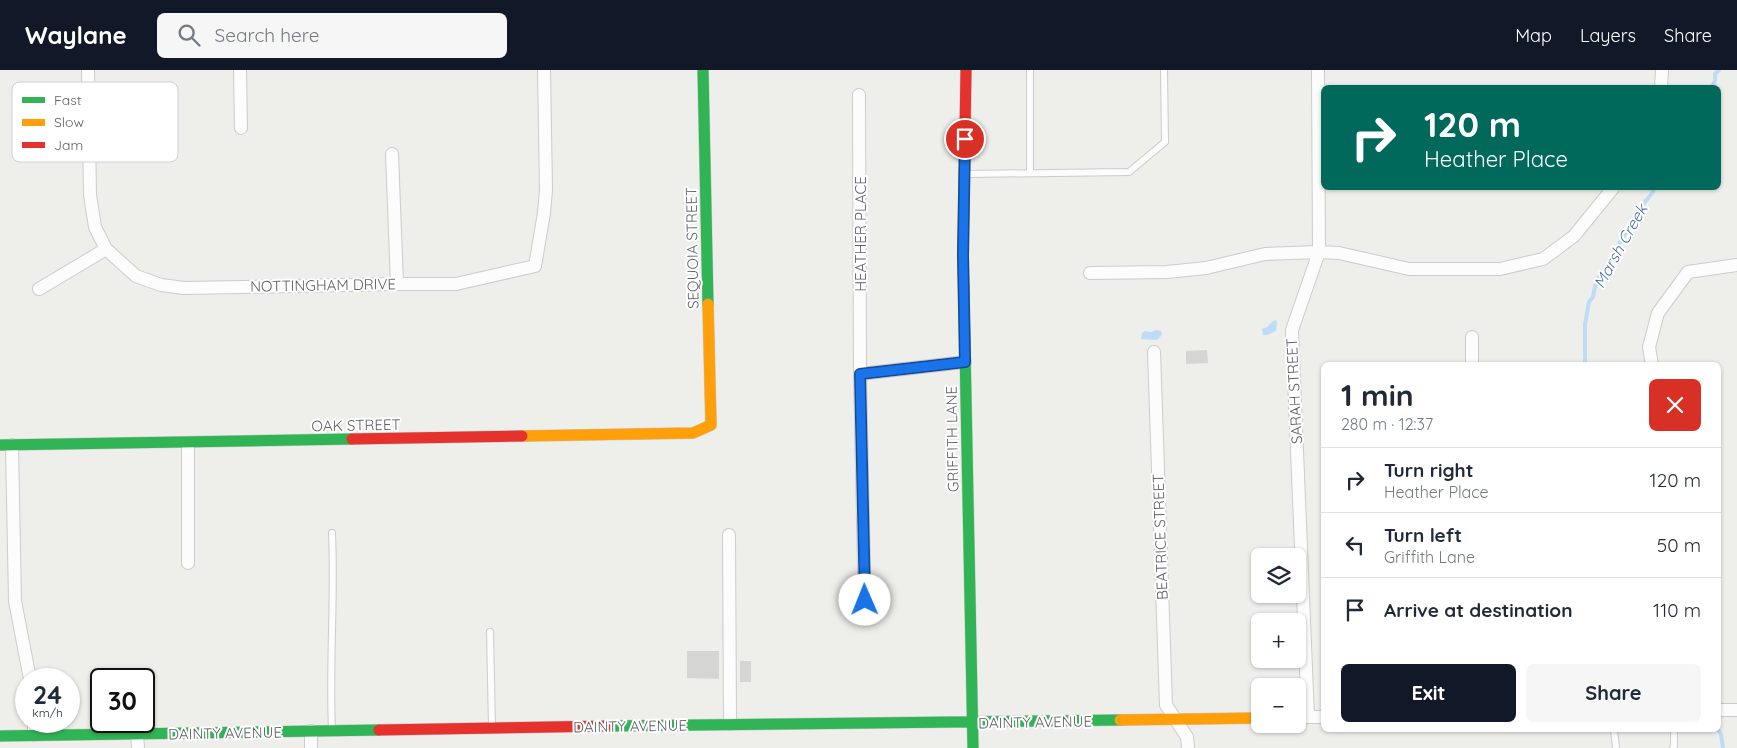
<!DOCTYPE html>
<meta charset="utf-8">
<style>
:root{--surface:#fff;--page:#f6f6f7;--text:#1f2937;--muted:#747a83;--line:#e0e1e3;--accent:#111827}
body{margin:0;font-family:Quicksand,sans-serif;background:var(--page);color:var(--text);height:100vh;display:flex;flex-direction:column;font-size:19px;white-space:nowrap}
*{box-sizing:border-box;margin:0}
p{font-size:16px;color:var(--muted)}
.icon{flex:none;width:28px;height:28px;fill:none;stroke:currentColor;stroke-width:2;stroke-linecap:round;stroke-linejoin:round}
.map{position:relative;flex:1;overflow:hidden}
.sheet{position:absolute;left:1321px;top:292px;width:400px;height:370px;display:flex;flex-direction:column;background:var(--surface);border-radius:8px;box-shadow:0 1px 4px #0004}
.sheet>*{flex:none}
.hud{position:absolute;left:1321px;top:15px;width:400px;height:105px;border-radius:8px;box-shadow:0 1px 4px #0004;background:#00695c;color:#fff;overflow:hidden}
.buttons{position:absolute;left:1251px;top:478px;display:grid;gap:10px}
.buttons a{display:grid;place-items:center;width:55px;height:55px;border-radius:8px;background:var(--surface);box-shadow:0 1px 4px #0004;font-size:25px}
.speed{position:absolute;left:15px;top:598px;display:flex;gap:10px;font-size:25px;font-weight:700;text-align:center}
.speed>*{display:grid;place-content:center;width:65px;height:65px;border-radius:50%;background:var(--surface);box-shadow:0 1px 4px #0004;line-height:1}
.speed small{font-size:12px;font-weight:400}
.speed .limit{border:2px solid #111;border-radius:8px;background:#fff;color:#111}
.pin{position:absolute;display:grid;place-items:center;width:42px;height:42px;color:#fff;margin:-21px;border:2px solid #fff;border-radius:50%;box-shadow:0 1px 5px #0007}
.me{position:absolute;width:55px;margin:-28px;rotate:359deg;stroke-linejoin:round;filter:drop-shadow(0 0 4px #0008)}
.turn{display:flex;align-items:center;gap:18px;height:105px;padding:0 20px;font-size:22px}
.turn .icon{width:65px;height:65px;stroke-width:2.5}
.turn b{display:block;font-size:35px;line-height:42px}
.round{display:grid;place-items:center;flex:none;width:52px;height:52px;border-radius:8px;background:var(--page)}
.headline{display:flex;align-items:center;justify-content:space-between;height:85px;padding:0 20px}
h1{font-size:30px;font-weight:700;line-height:38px}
.action{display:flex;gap:10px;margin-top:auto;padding:10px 20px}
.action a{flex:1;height:58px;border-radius:8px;background:var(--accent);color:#fff;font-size:20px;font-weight:700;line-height:58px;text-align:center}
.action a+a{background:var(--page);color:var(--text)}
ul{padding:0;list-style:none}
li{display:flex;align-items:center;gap:15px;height:65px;padding:0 20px;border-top:1px solid var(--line)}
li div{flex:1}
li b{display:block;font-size:19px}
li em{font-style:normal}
header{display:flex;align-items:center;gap:30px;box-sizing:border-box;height:70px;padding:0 25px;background:var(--accent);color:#fff}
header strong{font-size:24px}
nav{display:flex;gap:28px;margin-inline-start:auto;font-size:18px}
.search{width:350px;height:45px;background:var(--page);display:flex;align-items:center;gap:12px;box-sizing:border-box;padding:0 18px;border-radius:8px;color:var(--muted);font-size:19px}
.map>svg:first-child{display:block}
</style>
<header>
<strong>Waylane</strong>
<div class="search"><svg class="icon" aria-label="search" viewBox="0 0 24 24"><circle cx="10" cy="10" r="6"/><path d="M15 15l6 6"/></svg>Search here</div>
<nav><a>Map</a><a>Layers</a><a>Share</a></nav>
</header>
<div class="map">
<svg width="1737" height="678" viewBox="0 0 1737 678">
<rect width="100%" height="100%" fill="#eeeeea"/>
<path fill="#bfdcf7" d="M1276 250 1277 253 1276 261 1267 265H1263L1262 259 1267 257 1273 251Z
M1157 260 1161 261 1162 265 1157 270 1141 269 1142 263 1145 261 1151 262Z"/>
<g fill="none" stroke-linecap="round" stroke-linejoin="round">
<path stroke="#bfdcf7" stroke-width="4" d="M1711 18 1715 11V4L1719 0
M1585 295V254L1589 232 1593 227 1595 216 1599 211V207L1609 194 1613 184 1641 137 1653 122V118
M1718 660 1721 664 1723 678"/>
</g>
<path fill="#d5d5d3" d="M1207 280 1208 293 1186 294V281Z
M687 581H719V609L687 608Z
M740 591H751V612H740Z"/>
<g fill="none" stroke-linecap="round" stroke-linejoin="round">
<g stroke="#cbcccb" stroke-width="8">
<path id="lane" d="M1030 0V103
M966 104 1129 102 1165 72 1164 0
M490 562 492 657
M332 660C329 594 335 528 332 463
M1614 660 1616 678
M1673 678 1674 676V660"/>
</g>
<g stroke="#cbcccb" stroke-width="14">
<path id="street" d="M88 0 90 125 95 157 106 179 136 206 161 215 184 218 397 214H456L535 196 544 143 546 120 544 0
M240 0 241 58
M1661 18 1662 0
M859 25 860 304 865 549
M392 84 397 214
M1090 203 1167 202 1206 198 1265 184 1319 182 1339 183 1409 199H1500L1543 189 1574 166 1613 118
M39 219 106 179
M1472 267V295
M1154 282 1166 635 1187 667 1188 678
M1652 295 1649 277 1658 243 1688 202 1737 195
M860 304 965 292
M188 373V493
M12 375 15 531 30 609
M729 465 730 654
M1719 640H1737
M1298 647H1324
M1308 647 1292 260 1319 182 1318 0
M34 651V665
M311 661V678
M137 664 138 678"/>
</g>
<g stroke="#cacaca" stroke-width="12">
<path id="fast" d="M703 0 708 234
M964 228 973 678
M0 375 352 369
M607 656 1120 650
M0 666 379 660"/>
</g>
<g stroke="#cacaca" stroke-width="12">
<path id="slow" d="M522 366 693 363 711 355 708 234
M1120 650 1260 648"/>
</g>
<g stroke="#cacaca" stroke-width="12">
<path id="jam" d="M964 228 963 185 966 0
M352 369 522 366
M379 660 607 656"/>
</g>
<use href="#lane" stroke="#fcfcfc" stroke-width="6"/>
<use href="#street" stroke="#fcfcfc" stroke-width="12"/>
<use href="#fast" stroke="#30b455" stroke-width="11"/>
<use href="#slow" stroke="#ff9f0a" stroke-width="11"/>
<use href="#jam" stroke="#e5322d" stroke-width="11"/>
</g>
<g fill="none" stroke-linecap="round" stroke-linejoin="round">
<g stroke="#114b97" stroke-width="12">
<path id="route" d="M865 530 860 304 965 292 963 185 965 69"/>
</g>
<use href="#route" stroke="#1a73e8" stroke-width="9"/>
</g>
<g text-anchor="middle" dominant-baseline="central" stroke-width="4" stroke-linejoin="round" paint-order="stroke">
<g font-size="15" fill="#5f6267" stroke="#fff">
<text transform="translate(860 164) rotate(-90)">HEATHER PLACE</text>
<text transform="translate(692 178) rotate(-91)">SEQUOIA STREET</text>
<text transform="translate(323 215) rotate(-1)">NOTTINGHAM DRIVE</text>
<text transform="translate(1294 321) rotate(-93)">SARAH STREET</text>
<text transform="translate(356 355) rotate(-1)">OAK STREET</text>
<text transform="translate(952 369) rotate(-91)">GRIFFITH LANE</text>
<text transform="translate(1160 467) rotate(-92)">BEATRICE STREET</text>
<text transform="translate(1035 652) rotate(-1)">DAINTY AVENUE</text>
<text transform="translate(630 656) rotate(-1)">DAINTY AVENUE</text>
<text transform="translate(225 663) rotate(-1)">DAINTY AVENUE</text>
</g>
<g font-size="16" font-style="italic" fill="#4773af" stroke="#fff">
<text transform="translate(1620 176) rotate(-61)">Marsh Creek</text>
</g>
</g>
<rect x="12" y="12" width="166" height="80" rx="8" fill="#fff" stroke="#cfd0d1" stroke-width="1"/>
<rect x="22" y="27" width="23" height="6" fill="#30b455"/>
<rect x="22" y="49" width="23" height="7" fill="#ff9f0a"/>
<rect x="22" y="72" width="23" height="6" fill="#e5322d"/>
<g font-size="14" fill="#5f6267">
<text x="54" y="35">Fast</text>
<text x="54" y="57">Slow</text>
<text x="54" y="80">Jam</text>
</g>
</svg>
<div class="buttons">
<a><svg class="icon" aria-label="layers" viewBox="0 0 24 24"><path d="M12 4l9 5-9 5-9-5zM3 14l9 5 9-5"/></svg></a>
<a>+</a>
<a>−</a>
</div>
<div class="speed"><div>24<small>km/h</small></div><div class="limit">30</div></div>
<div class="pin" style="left:965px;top:69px;background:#d93025"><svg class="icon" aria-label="arrive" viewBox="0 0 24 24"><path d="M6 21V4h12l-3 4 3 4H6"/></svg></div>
<svg class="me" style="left:865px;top:530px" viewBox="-20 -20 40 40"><circle r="19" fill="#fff"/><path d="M0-13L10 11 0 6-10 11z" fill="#1a73e8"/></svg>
<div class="hud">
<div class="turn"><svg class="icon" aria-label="right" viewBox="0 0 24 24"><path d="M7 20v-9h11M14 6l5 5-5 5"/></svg><div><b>120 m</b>Heather Place</div></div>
</div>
<section class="sheet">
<div class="headline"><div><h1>1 min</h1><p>280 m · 12:37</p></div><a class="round" style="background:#d93025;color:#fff"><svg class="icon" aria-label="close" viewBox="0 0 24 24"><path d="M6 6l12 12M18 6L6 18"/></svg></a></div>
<ul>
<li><svg class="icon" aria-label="right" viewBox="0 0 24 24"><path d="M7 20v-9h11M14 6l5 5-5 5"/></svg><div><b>Turn right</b><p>Heather Place</p></div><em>120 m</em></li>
<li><svg class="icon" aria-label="left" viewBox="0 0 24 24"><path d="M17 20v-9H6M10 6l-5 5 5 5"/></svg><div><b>Turn left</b><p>Griffith Lane</p></div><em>50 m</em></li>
<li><svg class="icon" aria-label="arrive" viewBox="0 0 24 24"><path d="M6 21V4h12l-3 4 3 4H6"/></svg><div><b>Arrive at destination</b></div><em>110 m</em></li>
</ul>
<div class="action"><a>Exit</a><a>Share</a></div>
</section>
</div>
